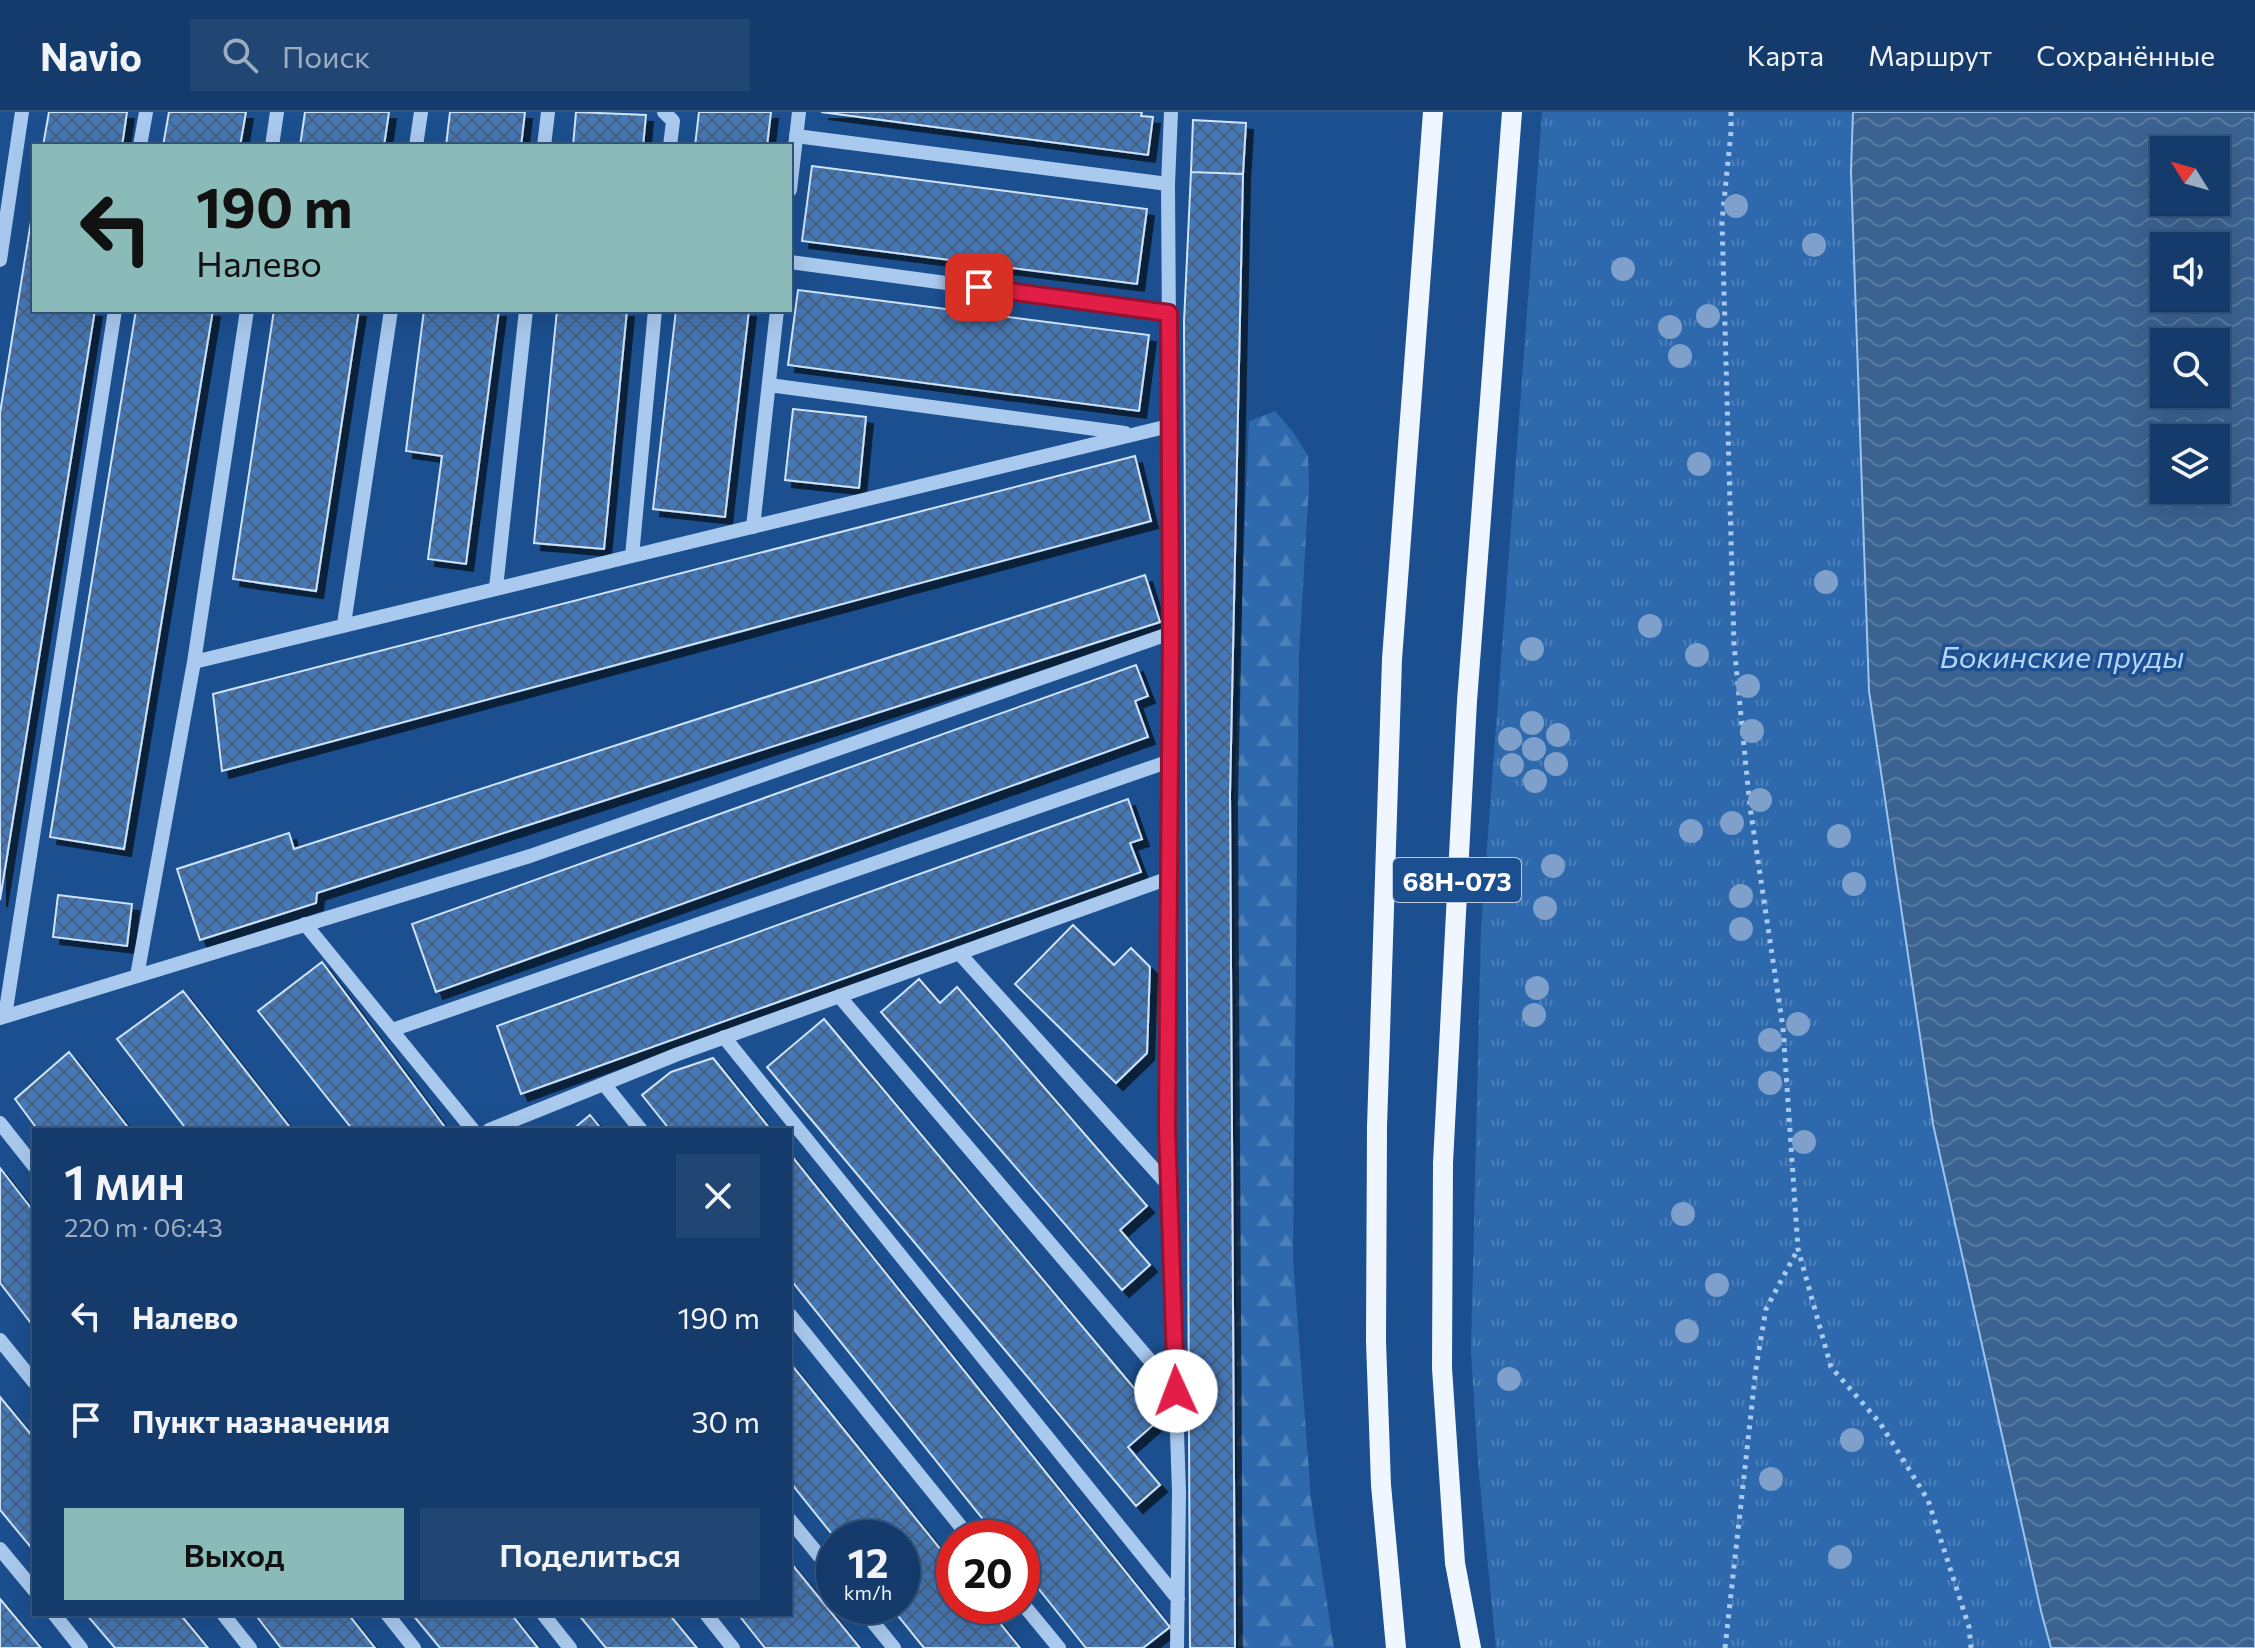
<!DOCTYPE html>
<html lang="ru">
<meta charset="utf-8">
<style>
:root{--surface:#143b6b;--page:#214673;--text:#f1f3f6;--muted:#9dadc1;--line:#33557e;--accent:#8bbbb9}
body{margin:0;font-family:Commissioner,sans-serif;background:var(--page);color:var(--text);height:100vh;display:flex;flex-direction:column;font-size:30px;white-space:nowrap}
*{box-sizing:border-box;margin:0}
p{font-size:26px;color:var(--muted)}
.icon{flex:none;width:44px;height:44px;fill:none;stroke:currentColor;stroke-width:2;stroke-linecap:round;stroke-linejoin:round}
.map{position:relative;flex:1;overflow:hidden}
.sheet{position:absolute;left:32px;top:1016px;width:760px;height:488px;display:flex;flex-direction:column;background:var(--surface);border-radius:0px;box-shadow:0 8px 32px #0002,0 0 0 2px var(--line)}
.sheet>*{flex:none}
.top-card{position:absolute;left:32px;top:32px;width:760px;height:168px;border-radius:0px;box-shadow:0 8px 32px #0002,0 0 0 2px var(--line);background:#8bbbb9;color:#111;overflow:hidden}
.needle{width:52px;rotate:307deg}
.buttons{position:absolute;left:2150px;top:24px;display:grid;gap:16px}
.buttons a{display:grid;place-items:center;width:80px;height:80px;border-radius:0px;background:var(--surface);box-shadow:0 8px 32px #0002,0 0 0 2px var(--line);font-size:40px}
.speed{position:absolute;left:816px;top:1408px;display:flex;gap:16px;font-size:40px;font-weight:700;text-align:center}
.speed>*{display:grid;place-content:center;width:104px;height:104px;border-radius:50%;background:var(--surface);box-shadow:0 8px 32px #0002,0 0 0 2px var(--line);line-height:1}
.speed small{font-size:20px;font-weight:400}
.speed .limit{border:12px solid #d22;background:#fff;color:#111}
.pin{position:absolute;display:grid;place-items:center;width:68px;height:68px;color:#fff;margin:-34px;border-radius:16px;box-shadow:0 4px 12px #0006}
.me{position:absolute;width:88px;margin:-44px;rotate:358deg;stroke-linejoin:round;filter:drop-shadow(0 0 6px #0008)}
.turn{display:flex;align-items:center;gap:28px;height:168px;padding:0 32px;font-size:36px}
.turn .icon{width:104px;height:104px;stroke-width:2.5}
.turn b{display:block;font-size:56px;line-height:68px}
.round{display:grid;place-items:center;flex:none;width:84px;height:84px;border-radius:0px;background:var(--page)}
.head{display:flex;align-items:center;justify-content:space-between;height:136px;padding:0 32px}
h1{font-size:48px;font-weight:600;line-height:60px}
.action{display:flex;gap:16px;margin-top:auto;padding:16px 32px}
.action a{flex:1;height:92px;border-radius:0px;background:var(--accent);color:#111;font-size:32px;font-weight:600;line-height:92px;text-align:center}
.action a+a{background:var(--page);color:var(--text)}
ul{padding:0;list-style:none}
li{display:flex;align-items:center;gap:24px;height:104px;padding:0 32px}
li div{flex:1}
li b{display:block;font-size:30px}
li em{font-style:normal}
header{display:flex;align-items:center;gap:48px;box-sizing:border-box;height:112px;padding:0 40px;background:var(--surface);border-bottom:2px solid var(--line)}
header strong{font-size:38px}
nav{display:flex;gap:44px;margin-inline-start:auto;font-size:28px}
.search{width:560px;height:72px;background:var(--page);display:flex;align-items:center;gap:20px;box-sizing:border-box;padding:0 28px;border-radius:0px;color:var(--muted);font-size:30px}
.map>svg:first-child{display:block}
</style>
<header>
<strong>Navio</strong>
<div class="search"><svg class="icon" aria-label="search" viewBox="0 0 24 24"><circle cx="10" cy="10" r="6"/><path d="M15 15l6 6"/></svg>Поиск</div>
<nav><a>Карта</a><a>Маршрут</a><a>Сохранённые</a></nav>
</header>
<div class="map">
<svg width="2255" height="1536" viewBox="0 0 2255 1536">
<defs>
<pattern id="grass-tufts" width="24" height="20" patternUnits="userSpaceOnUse" patternTransform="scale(2)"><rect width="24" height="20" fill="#2e69ad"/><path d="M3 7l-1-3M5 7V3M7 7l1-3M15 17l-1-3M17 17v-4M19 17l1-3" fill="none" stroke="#4d80b9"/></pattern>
<pattern id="forest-firs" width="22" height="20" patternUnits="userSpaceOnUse" patternTransform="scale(2)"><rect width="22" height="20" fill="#2e69ad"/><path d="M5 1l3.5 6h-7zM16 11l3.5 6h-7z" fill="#4d80b9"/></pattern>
<pattern id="water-waves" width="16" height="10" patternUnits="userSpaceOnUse" patternTransform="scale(2)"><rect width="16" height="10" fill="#3c6290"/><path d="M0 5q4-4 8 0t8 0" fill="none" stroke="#597aa1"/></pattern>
<pattern id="building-cross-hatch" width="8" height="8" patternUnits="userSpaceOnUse" patternTransform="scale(2)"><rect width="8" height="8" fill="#4478b7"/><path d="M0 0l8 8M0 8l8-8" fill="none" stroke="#486282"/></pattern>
<filter id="shadow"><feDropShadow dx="7" dy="7" stdDeviation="0" flood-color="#0009"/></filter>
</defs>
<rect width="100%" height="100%" fill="#1b4f8f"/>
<path fill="url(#grass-tufts)" d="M1542 0H1853L1851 59 1869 579 1933 1012 2051 1536H1496L1478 1352 1471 1240 1481 815Z"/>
<path fill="url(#forest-firs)" d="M1275 299 1293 320 1308 344 1309 373 1299 543 1293 1147 1311 1387 1334 1536H1238L1234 681 1249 309Z"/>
<path fill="url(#water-waves)" stroke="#9cc4f0" stroke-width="2" fill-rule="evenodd" d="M1853 0H2255V1536H2051L2041 1499 1933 1012 1869 579 1851 59ZM2164 38H2216V90H2164ZM2164 134H2216V186H2164ZM2164 230H2216V282H2164ZM2164 326H2216V378H2164Z"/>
<path fill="url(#building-cross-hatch)" stroke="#cfe3fa" stroke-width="2" filter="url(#shadow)" d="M49 0H127L122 34H43Z
M169 0H246L240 34H163Z
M305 0H389L384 34H300Z
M450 0H525L521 34H446Z
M576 0 646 3 643 34H573Z
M699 0H771L767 34H695Z
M821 0H1142L1141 4 1153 5 1148 43Z
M1193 8 1246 11 1243 62 1191 60Z
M812 54 1147 97 1137 172 802 129Z
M1191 60 1243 62 1230 682 1235 1536H1190L1184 210Z
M34 91V198H95L0 788V301Z
M798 178 1149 223 1139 299 788 253Z
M136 198H213L124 737 50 725Z
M274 198H359L316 479 233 467Z
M424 198H499L466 452 428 447 442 344 406 339Z
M557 198H627L604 437 534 431Z
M676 198H749L725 405 653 397Z
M793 297 866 305 859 376 785 368Z
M1135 344 1151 409 222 659 213 582Z
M1145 463 1160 510 317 781 316 791 200 828 177 757 289 721 294 737Z
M1136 553 1148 584 1135 589 1148 625 436 880 412 812Z
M1128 687 1142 727 1130 731 1141 760 521 982 497 914Z
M58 783 132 792 127 834 53 825Z
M1073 813 1114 853 1131 836 1150 855 1147 941 1116 971 1015 872Z
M322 850 447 1018H353L258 899Z
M919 867 940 891 957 875 1147 1094 1120 1118 1150 1153 1122 1178 881 900Z
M183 879 292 1018H187L117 927Z
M824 907 1160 1307 1128 1335 1160 1373 1136 1394 767 955Z
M69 940 130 1018H38L15 987Z
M713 946 771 1018H670L642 983 671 960Z
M590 1003 602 1018H572Z
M790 1042 1170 1515 1143 1536H1086L1022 1456V1426H998L790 1167Z
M0 1056 34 1100V1215L0 1171Z
M790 1251 954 1454V1494H986L1020 1536H924L890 1494H902V1426H835L790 1370Z
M0 1285 34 1326V1439L0 1398Z
M790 1450 860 1536H765L738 1502H790Z
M0 1487 41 1536H0Z
M86 1502H180L208 1536H115Z
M255 1502H348L375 1536H281Z
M412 1502H511L538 1536H440Z
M578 1502H669L697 1536H606Z"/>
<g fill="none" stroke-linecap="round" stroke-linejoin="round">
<path stroke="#a9c9ee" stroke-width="5" stroke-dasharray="4 6" stroke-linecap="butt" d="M1731 0V20L1722 109 1734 533 1750 695 1783 916 1798 1137 1831 1255 1880 1311 1928 1388 1969 1515 1971 1536
M1725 1536 1756 1256 1766 1197 1798 1137"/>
<path stroke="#a9c9ee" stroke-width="14" d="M664 0 673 9 670 34
M1171 0 1168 72 1171 521 1167 1015 1179 1380 1177 1536
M796 24 1168 72
M140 34 146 0
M272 34 277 0
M416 34 421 0
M544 34 548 0
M790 78 799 0
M0 148 22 0
M790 150 1169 201
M247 198 194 550 632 444
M655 198 632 444 1169 314
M769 273 1125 321
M753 415 777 198
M496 476 526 198
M344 512 391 198
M305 812 473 1018
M959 841 1170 1075
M137 864 194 550
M839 884 1176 1279
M5 904 115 198
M0 906 530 744 1171 521
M392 918 1170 649
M724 925 1178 1487
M604 972 641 1018
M0 1011 34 1054
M489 1018 678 942 1169 766
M790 1203 970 1426
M0 1228 34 1270
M790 1408 834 1462
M0 1437 34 1478
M1022 1491 1059 1536
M860 1494 894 1536
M54 1502 81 1536
M223 1502 250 1536
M387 1502 414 1536
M543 1502 570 1536
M706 1502 733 1536"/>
<path stroke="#f0f6ff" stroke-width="20" d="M1396 1536 1381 1373 1376 1229 1377 1015 1392 547 1433 0
M1471 1536 1455 1451 1442 1256 1443 1051 1467 589 1512 0"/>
</g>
<g fill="#7ea0ca">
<circle cx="1736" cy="94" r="12"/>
<circle cx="1814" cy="133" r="12"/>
<circle cx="1623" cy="157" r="12"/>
<circle cx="1708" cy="204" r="12"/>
<circle cx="1670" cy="215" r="12"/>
<circle cx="1680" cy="244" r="12"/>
<circle cx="1699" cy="352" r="12"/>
<circle cx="1826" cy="470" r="12"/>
<circle cx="1650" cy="514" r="12"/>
<circle cx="1532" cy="537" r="12"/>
<circle cx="1697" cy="543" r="12"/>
<circle cx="1748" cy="574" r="12"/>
<circle cx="1532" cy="611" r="12"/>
<circle cx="1752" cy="619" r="12"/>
<circle cx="1558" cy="623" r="12"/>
<circle cx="1510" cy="627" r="12"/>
<circle cx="1534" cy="637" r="12"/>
<circle cx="1556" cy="652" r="12"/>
<circle cx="1512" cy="653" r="12"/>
<circle cx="1535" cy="669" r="12"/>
<circle cx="1760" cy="688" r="12"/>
<circle cx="1732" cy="711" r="12"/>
<circle cx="1691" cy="719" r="12"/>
<circle cx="1839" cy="724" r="12"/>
<circle cx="1553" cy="754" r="12"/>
<circle cx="1854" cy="772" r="12"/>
<circle cx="1741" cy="784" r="12"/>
<circle cx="1545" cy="796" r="12"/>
<circle cx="1741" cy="817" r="12"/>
<circle cx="1537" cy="876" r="12"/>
<circle cx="1534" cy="903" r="12"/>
<circle cx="1798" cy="912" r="12"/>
<circle cx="1770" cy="928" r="12"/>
<circle cx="1770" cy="971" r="12"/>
<circle cx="1804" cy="1030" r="12"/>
<circle cx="1683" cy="1102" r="12"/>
<circle cx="1717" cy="1173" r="12"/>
<circle cx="1687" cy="1219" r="12"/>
<circle cx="1509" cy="1267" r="12"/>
<circle cx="1852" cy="1328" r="12"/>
<circle cx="1771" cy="1367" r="12"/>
<circle cx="1840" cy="1445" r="12"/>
</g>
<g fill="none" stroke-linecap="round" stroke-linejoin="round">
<g stroke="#92132f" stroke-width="20">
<path id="route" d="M979 175 1169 201 1171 521 1167 1015 1176 1279"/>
</g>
<use href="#route" stroke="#e11d48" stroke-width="14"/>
</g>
<g text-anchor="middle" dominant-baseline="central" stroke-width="7" stroke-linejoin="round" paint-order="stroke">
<rect fill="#1b4f8f" stroke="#bbcadd" stroke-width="2" x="1393" y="746" width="128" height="44" rx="6"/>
<g font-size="26" font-weight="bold" fill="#fff">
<text x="1457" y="768">68Н-073</text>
</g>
<g font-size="30" font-style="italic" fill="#b5d3f5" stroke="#1b4f8f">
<text x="2062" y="543">Бокинские пруды</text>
</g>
</g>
</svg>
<div class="buttons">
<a><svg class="needle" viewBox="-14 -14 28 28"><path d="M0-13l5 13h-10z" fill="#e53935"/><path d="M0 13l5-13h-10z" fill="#9dadc1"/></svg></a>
<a><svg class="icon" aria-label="sound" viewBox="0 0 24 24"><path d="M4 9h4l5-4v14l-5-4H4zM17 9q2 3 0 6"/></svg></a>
<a><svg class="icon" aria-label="search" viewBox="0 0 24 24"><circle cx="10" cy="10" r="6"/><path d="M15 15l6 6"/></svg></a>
<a><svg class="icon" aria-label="layers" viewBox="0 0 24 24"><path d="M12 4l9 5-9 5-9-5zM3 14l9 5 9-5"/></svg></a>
</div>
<div class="speed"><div>12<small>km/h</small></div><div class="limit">20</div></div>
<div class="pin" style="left:979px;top:175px;background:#d93025"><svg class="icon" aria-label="arrive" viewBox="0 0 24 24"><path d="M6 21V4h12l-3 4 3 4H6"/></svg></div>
<svg class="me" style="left:1176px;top:1279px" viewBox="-20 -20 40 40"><circle r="19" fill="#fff"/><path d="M0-13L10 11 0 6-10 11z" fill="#e11d48"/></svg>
<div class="top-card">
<div class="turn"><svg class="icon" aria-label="left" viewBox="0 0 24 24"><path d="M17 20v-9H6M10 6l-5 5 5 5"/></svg><div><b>190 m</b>Налево</div></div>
</div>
<section class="sheet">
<div class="head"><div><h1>1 мин</h1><p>220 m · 06:43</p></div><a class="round"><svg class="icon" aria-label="close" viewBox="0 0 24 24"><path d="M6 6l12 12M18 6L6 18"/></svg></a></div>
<ul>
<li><svg class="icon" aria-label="left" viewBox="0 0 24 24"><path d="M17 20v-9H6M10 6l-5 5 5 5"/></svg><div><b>Налево</b></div><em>190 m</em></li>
<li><svg class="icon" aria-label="arrive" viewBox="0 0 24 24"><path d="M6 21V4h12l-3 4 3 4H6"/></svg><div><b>Пункт назначения</b></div><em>30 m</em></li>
</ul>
<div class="action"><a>Выход</a><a>Поделиться</a></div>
</section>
</div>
